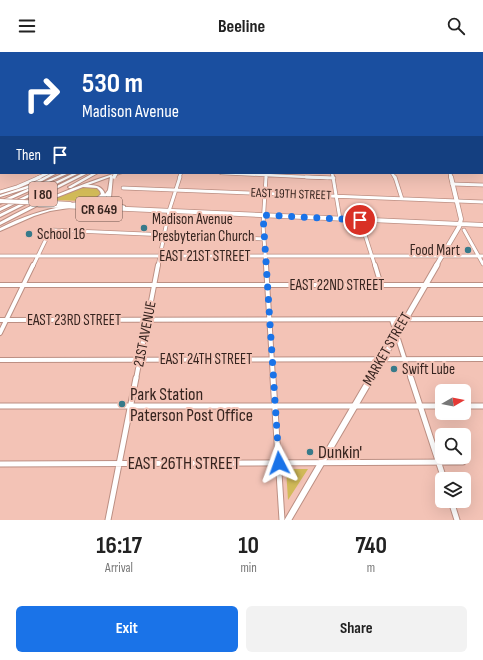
<!DOCTYPE html>
<style>
:root{--surface:#fff;--page:#f2f2f2;--text:#222;--muted:#767676;--accent:#1a73e8}
body{margin:0;font-family:"Sofia Sans Condensed",sans-serif;background:var(--page);color:var(--text);height:100vh;display:flex;flex-direction:column;font-size:15px;white-space:nowrap}
*{box-sizing:border-box;margin:0}
p{font-size:13px;color:var(--muted)}
.icon{flex:none;width:22px;height:22px;fill:none;stroke:currentColor;stroke-width:2;stroke-linecap:round;stroke-linejoin:round}
.map{position:relative;height:468px;overflow:hidden}
.details{display:flex;flex-direction:column;background:var(--surface);flex:1}
.details>*{flex:none}
.banner{position:absolute;left:0px;top:0px;width:483px;height:122px;box-shadow:0 4px 16px #0002;background:#1a4fa0;color:#fff;overflow:hidden}
.needle{width:26px;rotate:81deg}
.buttons{position:absolute;left:435px;top:332px;display:grid;gap:8px}
.buttons a{display:grid;place-items:center;width:36px;height:36px;border-radius:6px;background:var(--surface);box-shadow:0 4px 16px #0002;font-size:20px}
.pin{position:absolute;display:grid;place-items:center;width:34px;height:34px;color:#fff;margin:-17px;border:2px solid #fff;border-radius:50%;box-shadow:0 1px 4px #0007}
.me{position:absolute;width:44px;margin:-22px;rotate:356deg;stroke-linejoin:round;filter:drop-shadow(0 0 3px #0008)}
.turn{display:flex;align-items:center;gap:14px;height:84px;padding:0 16px;font-size:18px}
.turn .icon{width:52px;height:52px;stroke-width:2.5}
.turn b{display:block;font-size:28px;line-height:34px}
.then{display:flex;align-items:center;height:38px;padding:0 16px;background:#0003;gap:8px;font-size:15px}
.eta{display:flex;justify-content:space-evenly;align-items:center;height:68px;text-align:center}
.eta b{font-size:24px;font-weight:700;line-height:28px}
.action{display:flex;gap:8px;margin-top:auto;padding:8px 16px}
.action a{flex:1;height:46px;border-radius:6px;background:var(--accent);color:#fff;font-size:16px;font-weight:700;line-height:46px;text-align:center}
.action a+a{background:var(--page);color:var(--text)}
header{display:flex;justify-content:space-between;align-items:center;height:52px;padding:0 16px;background:var(--surface);font-size:18px;font-weight:700}
.map>svg:first-child{display:block}
</style>
<header><svg class="icon" aria-label="menu" viewBox="0 0 24 24"><path d="M4 6h16M4 12h16M4 18h16"/></svg>Beeline<svg class="icon" aria-label="search" viewBox="0 0 24 24"><circle cx="10" cy="10" r="6"/><path d="M15 15l6 6"/></svg></header>
<div class="map">
<svg width="483" height="468" viewBox="0 0 483 468">
<rect width="100%" height="100%" fill="#f3c3b6"/>
<path fill="#d1ba58" d="M85 135 97 136 102 141 98 146 87 149 49 148 77 136Z
M286 417H308L288 448Z"/>
<g fill="none" stroke-linecap="round" stroke-linejoin="round">
<g stroke="#bc8f83" stroke-width="3">
<path id="minor-far4" d="M421 0 426 1
M36 1 41 0
M176 1 179 0
M257 1 268 0
M383 1 396 0"/>
</g>
<g stroke="#bc8f83" stroke-width="4">
<path id="minor-far3" d="M221 121 328 126
M332 121 333 126
M392 121 395 126
M37 126 48 121
M179 126 181 121
M266 126V121"/>
</g>
<g stroke="#bc8f83" stroke-width="4.5">
<path id="minor-far2" d="M306 125 334 126
M333 125 340 167
M395 125 402 147
M452 132 483 133
M123 136 483 150
M0 140 17 135 40 125
M360 167 375 214
M464 178 483 212
M0 204H483
M33 214 50 179 52 178 264 187
M158 214 169 159 180 125
M266 214 263 173 266 125"/>
</g>
<g stroke="#bc8f83" stroke-width="6">
<path id="minor-far1" d="M266 213 273 327
M375 213 381 233
M0 233H483
M0 268 483 267
M392 268 411 327
M0 281 33 213
M0 308 483 307
M136 327 158 213"/>
</g>
<g stroke="#bc8f83" stroke-width="7">
<path id="minor" d="M273 326 282 468
M411 326 444 427
M0 354H442
M464 354H483
M0 412 463 410
M451 449 457 468
M108 468 136 326"/>
</g>
<g stroke="#bc8f83" stroke-width="3.5">
<path id="major-far4" d="M83 1 93 0
M130 1 136 0
M418 1H420"/>
</g>
<g stroke="#bc8f83" stroke-width="4.5">
<path id="major-far3" d="M450 121 451 126"/>
</g>
<g stroke="#bc8f83" stroke-width="5.5">
<path id="major-far2" d="M52 151 70 152
M39 153 483 173
M436 214 459 175 461 167 451 125"/>
</g>
<g stroke="#bc8f83" stroke-width="7">
<path id="major-far1" d="M371 327 437 213"/>
</g>
<g stroke="#bc8f83" stroke-width="8">
<path id="major" d="M288 468 371 326"/>
</g>
<g stroke="#bc8f83" stroke-width="2">
<path id="highway" d="M181 0H183V1H181Z
M190 0H192L191 1H189Z
M52 121H57L29 136 0 145V143L27 134Z
M64 121H69L0 152V149Z
M74 121H79L0 159V156Z
M83 121H88L0 165V162Z
M93 121H98L71 136H69L68 135Z
M116 121H122L113 124 111 146 114 150 125 154V156C118 156 112 152 107 146V144L99 154H98L78 155 76 154 78 153 97 152 101 147C91 153 76 154 65 153V151H66C78 150 92 152 101 142L100 139 97 136 83 135 45 150 0 173V170C37 149 76 134 116 121ZM110 125 108 138 105 142C102 134 96 133 88 133Z
M68 154H69V156L50 159 34 164 0 179V176C22 165 44 157 68 154Z"/>
</g>
<use href="#minor-far4" stroke="#fff" stroke-width="2"/>
<use href="#minor-far3" stroke="#fff" stroke-width="2.5"/>
<use href="#minor-far2" stroke="#fff" stroke-width="3"/>
<use href="#minor-far1" stroke="#fff" stroke-width="4"/>
<use href="#minor" stroke="#fff" stroke-width="5"/>
<use href="#major-far4" stroke="#fff" stroke-width="2.5"/>
<use href="#major-far3" stroke="#fff" stroke-width="3"/>
<use href="#major-far2" stroke="#fff" stroke-width="4"/>
<use href="#major-far1" stroke="#fff" stroke-width="5"/>
<use href="#major" stroke="#fff" stroke-width="6"/>
<use href="#highway" fill="#fff" fill-rule="evenodd"/>
<g stroke="#644b44" stroke-width="2">
<path id="rail" d="M461 1 478 0"/>
</g>
<use href="#rail" stroke="#f3c3b6" stroke-width="1" stroke-dasharray="1.5" stroke-linecap="butt"/>
<g stroke="#bc8f83" stroke-width="5.5" stroke-linecap="butt">
<path id="major-bridge" d="M0 149 44 151"/>
</g>
<g stroke="#bc8f83" stroke-width="5" stroke-linecap="butt">
<path id="highway-bridge" d="M114 125 116 121"/>
</g>
<use href="#major-bridge" stroke="#fff" stroke-width="4"/>
<use href="#highway-bridge" stroke="#fff" stroke-width="3.5"/>
</g>
<g fill="none" stroke-linecap="round" stroke-linejoin="round">
<path stroke="#1a73e8" stroke-width="7" stroke-dasharray="0 12.6" d="M279 411 263 163 360 168"/>
</g>
<g fill="#377a8a" stroke="#f3c3b6" stroke-width="1.5">
<circle cx="144" cy="176" r="4"/>
<circle cx="29" cy="182" r="4"/>
<circle cx="468" cy="198" r="4"/>
<circle cx="394" cy="317" r="4"/>
<circle cx="122" cy="352" r="4"/>
<circle cx="310" cy="400" r="4"/>
</g>
<g text-anchor="middle" dominant-baseline="central" stroke-width="4" stroke-linejoin="round" paint-order="stroke">
<g font-size="13" fill="#36241f" stroke="#f3c3b6">
<text transform="translate(291 142) rotate(2)">EAST 19TH STREET</text>
</g>
<g fill="#f3c3b6" stroke="#6f544c" stroke-width="1">
<rect x="29" y="130" width="28" height="24" rx="3"/>
<rect x="76" y="145" width="46" height="24" rx="3"/>
</g>
<g font-size="14" font-weight="bold" fill="#36241f">
<text x="43" y="142">I 80</text>
<text x="99" y="157">CR 649</text>
</g>
<g font-size="15" fill="#36241f" stroke="#f3c3b6" text-anchor="start">
<text x="152" y="167">Madison Avenue<tspan x="152" dy="17">Presbyterian Church</tspan></text>
<text x="37" y="182">School 16</text>
<text x="460" y="198" text-anchor="end">Food Mart</text>
<text x="402" y="317">Swift Lube</text>
</g>
<g font-size="15" fill="#36241f" stroke="#f3c3b6">
<text x="205" y="204">EAST 21ST STREET</text>
<text x="337" y="233">EAST 22ND STREET</text>
<text x="74" y="268">EAST 23RD STREET</text>
<text transform="translate(145 282) rotate(-79)">21ST AVENUE</text>
<text transform="translate(387 297) rotate(-60)">MARKET STREET</text>
<text x="206" y="307">EAST 24TH STREET</text>
</g>
<g font-size="18" fill="#36241f" stroke="#f3c3b6" text-anchor="start">
<text x="130" y="342">Park Station<tspan x="130" dy="21">Paterson Post Office</tspan></text>
<text x="318" y="400">Dunkin'</text>
</g>
<g font-size="18" fill="#36241f" stroke="#f3c3b6">
<text x="184" y="411">EAST 26TH STREET</text>
</g>
</g>
</svg>
<div class="buttons">
<a><svg class="needle" viewBox="-14 -14 28 28"><path d="M0-13l5 13h-10z" fill="#e53935"/><path d="M0 13l5-13h-10z" fill="#767676"/></svg></a>
<a><svg class="icon" aria-label="search" viewBox="0 0 24 24"><circle cx="10" cy="10" r="6"/><path d="M15 15l6 6"/></svg></a>
<a><svg class="icon" aria-label="layers" viewBox="0 0 24 24"><path d="M12 4l9 5-9 5-9-5zM3 14l9 5 9-5"/></svg></a>
</div>
<div class="pin" style="left:360px;top:168px;background:#d93025"><svg class="icon" aria-label="arrive" viewBox="0 0 24 24"><path d="M6 21V4h12l-3 4 3 4H6"/></svg></div>
<svg class="me" style="left:279px;top:411px" viewBox="-20 -20 40 40"><path d="M0-17L14 15 0 8-14 15z" fill="#1a73e8" stroke="#fff" stroke-width="4"/></svg>
<div class="banner">
<div class="turn"><svg class="icon" aria-label="right" viewBox="0 0 24 24"><path d="M7 20v-9h11M14 6l5 5-5 5"/></svg><div><b>530 m</b>Madison Avenue</div></div>
<div class="then">Then<svg class="icon" aria-label="arrive" viewBox="0 0 24 24"><path d="M6 21V4h12l-3 4 3 4H6"/></svg></div>
</div>
</div>
<section class="details">
<div class="eta">
<div><b>16:17</b><p>Arrival</p></div>
<div><b>10</b><p>min</p></div>
<div><b>740</b><p>m</p></div>
</div>
<div class="action"><a>Exit</a><a>Share</a></div>
</section>
